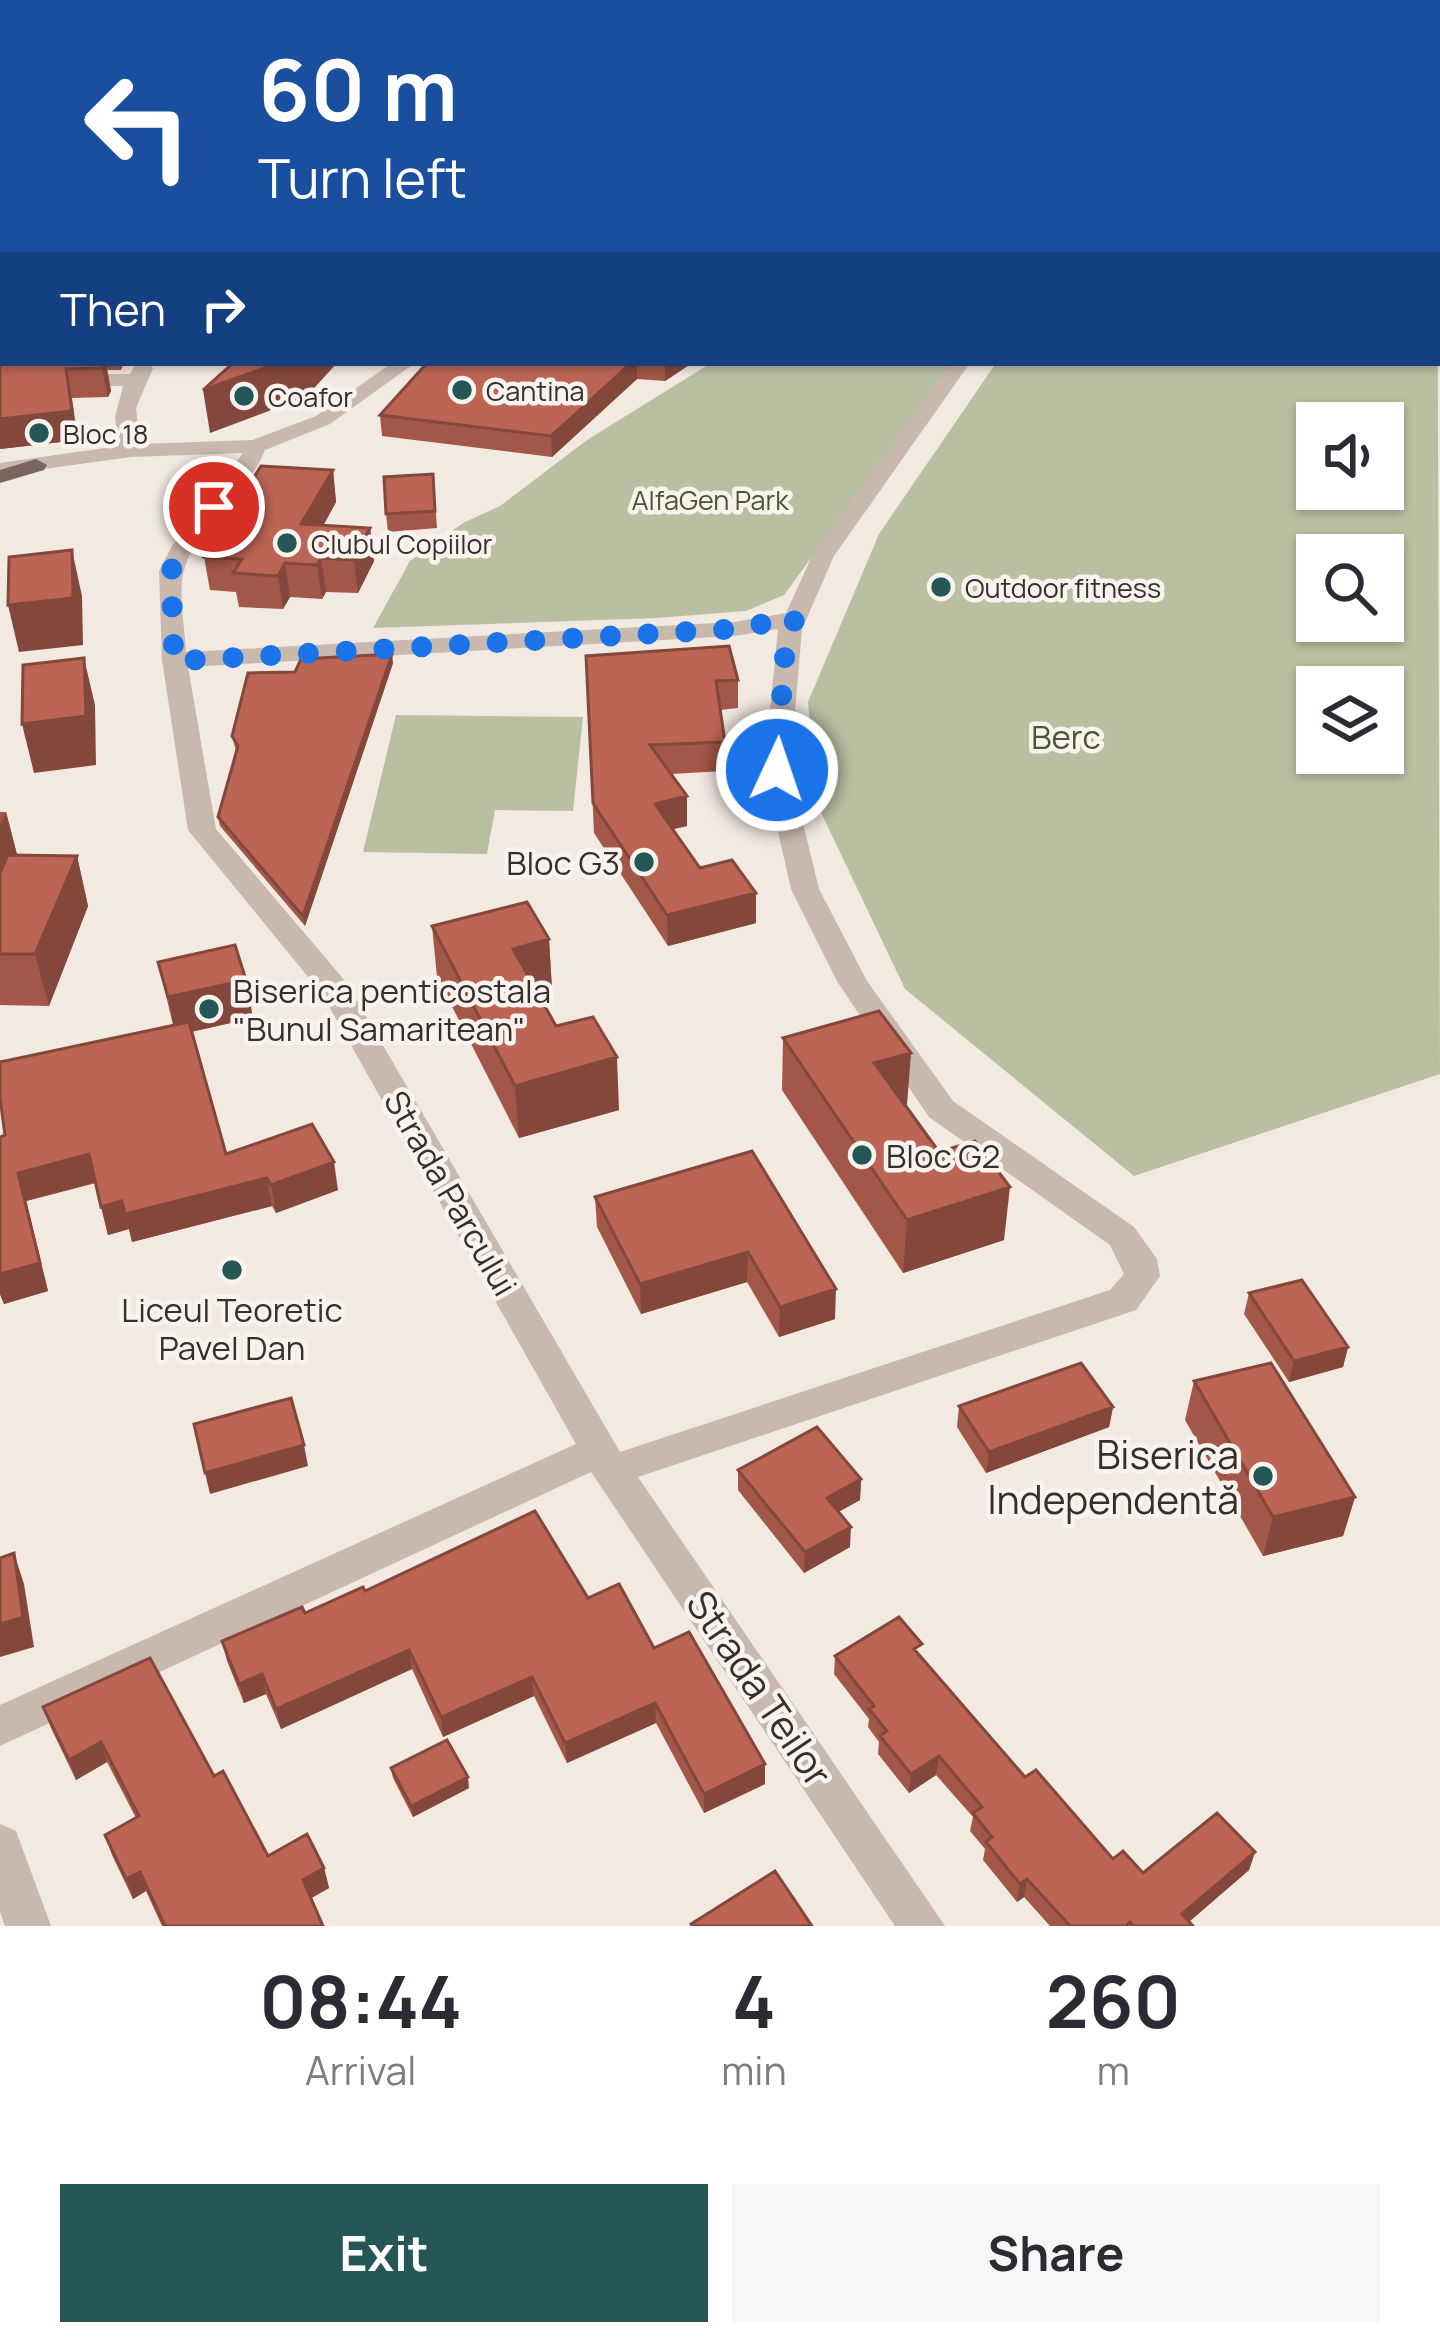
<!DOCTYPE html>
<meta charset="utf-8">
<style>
:root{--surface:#fff;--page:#f7f7f7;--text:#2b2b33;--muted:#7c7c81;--accent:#245755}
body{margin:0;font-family:Manrope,sans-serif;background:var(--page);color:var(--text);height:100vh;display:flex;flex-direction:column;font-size:45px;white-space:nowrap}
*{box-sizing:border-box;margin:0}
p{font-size:39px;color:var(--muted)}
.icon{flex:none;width:66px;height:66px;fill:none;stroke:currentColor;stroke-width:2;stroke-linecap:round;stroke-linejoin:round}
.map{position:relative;height:1926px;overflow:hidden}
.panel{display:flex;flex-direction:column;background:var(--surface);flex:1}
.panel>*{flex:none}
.top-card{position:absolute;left:0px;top:0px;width:1440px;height:366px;box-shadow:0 3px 9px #0004;background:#1a4fa0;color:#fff;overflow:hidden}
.tools{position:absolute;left:1296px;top:402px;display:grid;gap:24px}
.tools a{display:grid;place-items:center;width:108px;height:108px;border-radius:0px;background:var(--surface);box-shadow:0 3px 9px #0004;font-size:60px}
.pin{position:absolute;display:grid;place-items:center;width:102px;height:102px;color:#fff;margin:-51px;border:6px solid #fff;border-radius:50%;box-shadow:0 3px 12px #0007}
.me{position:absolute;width:132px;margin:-66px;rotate:3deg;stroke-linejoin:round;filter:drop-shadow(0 0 9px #0008)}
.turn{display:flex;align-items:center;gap:42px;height:252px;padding:0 60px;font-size:54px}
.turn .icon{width:156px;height:156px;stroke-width:2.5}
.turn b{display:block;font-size:84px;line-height:102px}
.then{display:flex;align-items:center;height:114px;padding:0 60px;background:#0003;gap:24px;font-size:45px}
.eta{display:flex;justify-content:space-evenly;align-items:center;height:204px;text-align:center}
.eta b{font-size:72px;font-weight:700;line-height:84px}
.button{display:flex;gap:24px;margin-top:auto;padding:24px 60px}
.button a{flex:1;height:138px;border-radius:0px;background:var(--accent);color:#fff;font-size:48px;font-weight:700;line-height:138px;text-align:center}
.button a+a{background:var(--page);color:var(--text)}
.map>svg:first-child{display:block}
</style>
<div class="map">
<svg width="1440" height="1926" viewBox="0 0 1440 1926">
<rect width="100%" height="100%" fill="#f2e9e1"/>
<path fill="#b9c0a2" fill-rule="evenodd" d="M1437 112 1440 1074 1134 1176 905 989 818 806 808 702 879 534 996 363H1437ZM1317 423H1383V489H1317ZM1383 555V621H1317V555ZM1383 687V753H1317V687Z
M711 363H954L784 595 746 611 656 618 373 628 410 561 463 523 500 506 587 440Z
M396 715 583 717 573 811 495 810 487 854 363 852Z"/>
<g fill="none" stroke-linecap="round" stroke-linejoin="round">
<path fill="#c9b8ae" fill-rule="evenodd" d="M1437 101H1440V111H1437Z
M0 212H3V222H0Z
M392 363H415L330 424 265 450C248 494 198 522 185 567 177 591 185 627 186 652L734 622 786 613 812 556 950 363H970L834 556 802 629 790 770 819 889 867 981 953 1101 1134 1227 1157 1259 1160 1276 1136 1310 638 1477 945 1926H895L591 1472 0 1746V1705L576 1444 322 994 188 830 162 660 159 571 172 546 243 453 131 457 0 475V463L119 446 115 417 123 386H0V374H130L136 364H150L153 368 136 408 140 444 253 440 316 416ZM778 629 764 770 791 889 838 983 929 1117 1110 1245 1124 1274 1110 1290 620 1452 346 982 216 829 188 667 734 636Z
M0 1824 16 1831 51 1926H5L0 1912Z"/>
<path fill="#79655e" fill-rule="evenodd" d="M3 161V172L0 173V162Z
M36 459 47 465 44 470 0 483V470Z"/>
</g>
<path fill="#a25749" d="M0 0H1280L1278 3H3V158H0Z
M0 220H3V363H124L121 370H107L111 391 108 397 72 398 78 440 0 449Z
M427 363H692L665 381 637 379 552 457 382 436 380 415Z
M333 470 336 502 323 526 370 528 374 561 358 593 326 592 322 599 290 597 283 609 239 607 236 592 210 590 204 557Z
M433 474 437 528 388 532 386 514Z
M586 656 738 680V708L720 710 725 742V771L670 774 687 796V826L673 829 700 868 756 893V923L668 946 594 833Z
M393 663 305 926 220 826 218 817 236 751 232 736 295 672Z
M0 812H6L17 855 77 856 88 906 49 1006 0 1005Z
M432 926 549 939 552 990 538 994 556 1026 619 1110 519 1138 437 977Z
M158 962 253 1018 191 1032 226 1154 338 1190 276 1213 272 1206 132 1242 129 1229 108 1235 96 1183 26 1201 48 1291 4 1304 0 1294V1137L5 1135 173 1025Z
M783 1038 907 1105 1004 1240 903 1273 782 1090Z
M752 1151 835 1319 779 1337 747 1282 641 1314 597 1227 595 1197Z
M1249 1293 1348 1347 1343 1367 1289 1382 1244 1314Z
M1194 1381 1355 1497 1343 1536 1263 1556 1185 1420Z
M959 1406 1113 1407 1109 1427 986 1473 957 1427Z
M738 1470 861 1479 860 1500 838 1512 850 1547 804 1573 738 1490Z
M365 1591 588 1598 654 1648 765 1764V1784L704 1813 656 1723 567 1763 534 1696 443 1737 412 1669 281 1729 266 1694 244 1703 227 1661 222 1641Z
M835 1656 921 1657 1025 1777 1113 1859 1143 1873 1255 1852 1249 1870 1189 1922 1193 1926H1050L1024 1897 1017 1902 983 1860 985 1849 970 1831 973 1817 936 1775 909 1793 878 1754 879 1742 868 1727 869 1719 834 1674Z
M43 1707 214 1776 268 1856 324 1868 329 1888 311 1898 323 1926H162L146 1891 133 1899 112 1855 105 1835 136 1818 107 1762 76 1780 51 1728Z
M391 1768 469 1788 413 1817 393 1778Z"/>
<path fill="#84473c" d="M106 363 111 391 108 397 102 368Z
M279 363H337L306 397 210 433 203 390Z
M631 363H637V379L552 457 551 436Z
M665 363H692L665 381Z
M66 369 78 440 0 449V419Z
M333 470 336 502 306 557 301 524Z
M370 528 374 561 358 593 354 560Z
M72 550 82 596 83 645 19 652 8 605Z
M321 558 326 592 322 599 317 565Z
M285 563 290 597 283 609 278 576Z
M392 654 393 663 305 926 303 916Z
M84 658 95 705 96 765 34 773 22 724Z
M687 796V826L656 833 655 804Z
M6 812 19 862 0 894V824Z
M77 856 88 906 49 1006 35 954Z
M756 893V923L668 946 667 915Z
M549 939 552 990 517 1000 513 949Z
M246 980 253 1018 176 1035 168 997Z
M911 1053 907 1105 871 1115 874 1063Z
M617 1057 619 1110 519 1138 515 1086Z
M89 1154 97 1182 26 1201 48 1291 4 1304 0 1294V1275L18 1173Z
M334 1162 338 1190 276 1213 271 1185Z
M267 1178 272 1206 132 1242 129 1229 108 1235 101 1207 122 1201Z
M1010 1187 1004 1240 903 1273 907 1220Z
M748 1252 747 1282 641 1314 640 1284Z
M836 1289 835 1319 779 1337 780 1307Z
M1348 1347 1343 1367 1289 1382 1294 1361Z
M1113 1407 1109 1427 986 1473 989 1452Z
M304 1445 308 1466 210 1494 205 1473Z
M861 1479 860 1500 826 1519 827 1498Z
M1355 1497 1343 1536 1263 1556 1273 1517Z
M851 1527 850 1547 804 1573 805 1552Z
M14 1553 24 1584 34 1647 0 1657V1624Z
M409 1650 412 1669 281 1729 276 1709Z
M262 1674 266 1694 244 1703 239 1684Z
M532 1677 534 1696 443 1737 441 1717Z
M655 1703 656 1723 567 1763 565 1743Z
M101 1742 107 1762 76 1780 69 1760Z
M939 1756 936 1775 909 1793 911 1774Z
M765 1764V1784L704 1813V1794Z
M468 1777 469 1788 413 1817 411 1806Z
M1255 1852 1249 1870 1184 1926 1182 1914Z
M324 1868 329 1888 308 1900 303 1880Z
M140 1872 146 1891 133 1899 126 1879Z
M1027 1879 1024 1897 1017 1902 1020 1884Z"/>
<path fill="#bc6555" stroke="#84473c" stroke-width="3" d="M0 0H1103L1098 3H3V26L2 19H0Z
M1139 0H1273L1271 3H1153Z
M0 33H3V105H0Z
M3 107V143L0 141V121H2Z
M0 220H3V341H0Z
M0 362 3 363H105L102 368 66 369 72 411 0 419Z
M233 363H279L203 390Z
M427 363H631L551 436 380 415Z
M261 466 333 470 301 524 370 528 354 560 321 558 317 565 285 563 278 576 233 573 242 559 204 557Z
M433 474 435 511 386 514 384 477Z
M72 550 73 598 8 605 9 557Z
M729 646 738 680 716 681 725 742 650 745 687 796 655 804 700 868 732 860 756 893 667 915 593 803 586 656Z
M392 654 303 916 218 817 238 746 232 736 248 673 295 672 301 659Z
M84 658 86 716 22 724 23 665Z
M8 855 77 856 35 954H0V873Z
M527 902 549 939 513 949 556 1026 593 1017 617 1057 515 1086 432 926Z
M235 945 246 980 168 997 158 962Z
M879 1011 911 1053 874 1063 939 1152 975 1141 1010 1187 907 1220 783 1038Z
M189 1022 226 1154 312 1124 334 1162 271 1185 267 1178 125 1214 122 1201 101 1207 89 1154 18 1173 40 1263 0 1274V1137L5 1135 0 1098V1062Z
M752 1151 836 1289 780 1307 748 1252 640 1284 595 1197Z
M1302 1280 1348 1347 1294 1361 1249 1293Z
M1081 1363 1113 1407 989 1452 959 1406Z
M1271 1363 1355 1497 1273 1517 1194 1381Z
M291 1398 304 1445 205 1473 194 1424Z
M817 1427 861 1479 827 1498 851 1527 805 1552 738 1470Z
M535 1511 588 1598 619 1584 654 1648 689 1632 765 1764 704 1794 655 1703 565 1743 532 1677 441 1717 409 1650 276 1709 262 1674 239 1684 222 1641 302 1607 305 1613 363 1587 365 1591Z
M14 1553 23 1617 0 1624V1558Z
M899 1617 922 1644 914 1649 1025 1777 1036 1770 1113 1859 1123 1851 1143 1873 1217 1813 1255 1852 1182 1914 1193 1926H1133L1130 1922 1126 1926H1070L1027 1879 1020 1884 986 1842 992 1837 973 1813 982 1807 939 1756 911 1774 880 1736 887 1731 869 1709 874 1706 835 1656Z
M150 1658 214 1776 223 1771 268 1856 307 1834 324 1868 303 1880 323 1926H165L140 1872 126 1879 105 1835 139 1816 101 1742 69 1760 43 1707Z
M447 1740 468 1777 411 1806 391 1768Z
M775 1871 812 1926H692L691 1924Z"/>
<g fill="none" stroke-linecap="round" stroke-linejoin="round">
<path stroke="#1a73e8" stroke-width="21" stroke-dasharray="0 37.8" d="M214 507 180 550 171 571 174 661 734 629 795 618 784 660 777 770"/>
</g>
<g fill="#245755" stroke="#f9f3ee" stroke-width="4.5">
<circle cx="462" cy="390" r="12"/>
<circle cx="244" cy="396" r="12"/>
<circle cx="39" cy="433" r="12"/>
<circle cx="287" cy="543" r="12"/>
<circle cx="941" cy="587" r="12"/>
<circle cx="644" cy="862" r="12"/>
<circle cx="209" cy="1009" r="12"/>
<circle cx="862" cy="1155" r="12"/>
<circle cx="232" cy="1270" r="12"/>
<circle cx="1263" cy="1476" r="12"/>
</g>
<g text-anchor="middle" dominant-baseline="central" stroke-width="9" stroke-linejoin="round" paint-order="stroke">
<g font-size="27" fill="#382f2c" stroke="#f9f3ee" text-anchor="start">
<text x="486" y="390">Cantina</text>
<text x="268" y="396">Coafor</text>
<text x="63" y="433">Bloc 18</text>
<text x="311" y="543">Clubul Copiilor</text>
<text x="965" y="587">Outdoor fitness</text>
</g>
<g font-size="27" fill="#4b5531" stroke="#f9f3ee">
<text x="710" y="499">AlfaGen Park</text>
</g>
<g font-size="33" fill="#4b5531" stroke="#f9f3ee">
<text x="1066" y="736">Berc</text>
</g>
<g font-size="33" fill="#382f2c" stroke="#f9f3ee" text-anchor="start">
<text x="620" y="862" text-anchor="end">Bloc G3</text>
<text x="233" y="990">Biserica penticostala<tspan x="233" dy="38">"Bunul Samaritean"</tspan></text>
<text x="886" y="1155">Bloc G2</text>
<text x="232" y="1309" text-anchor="middle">Liceul Teoretic<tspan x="232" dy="38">Pavel Dan</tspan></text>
</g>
<g font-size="33" fill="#382f2c" stroke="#f9f3ee">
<text transform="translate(451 1193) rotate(60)">Strada Parcului</text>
</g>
<g font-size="39" fill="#382f2c" stroke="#f9f3ee" text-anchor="end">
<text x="1239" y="1454">Biserica<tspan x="1239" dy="45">Independentă</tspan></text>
</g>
<g font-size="39" fill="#382f2c" stroke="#f9f3ee">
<text transform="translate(760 1688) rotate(56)">Strada Teilor</text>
</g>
</g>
</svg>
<div class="tools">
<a><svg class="icon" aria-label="sound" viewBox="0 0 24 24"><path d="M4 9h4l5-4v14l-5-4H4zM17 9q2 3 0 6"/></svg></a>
<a><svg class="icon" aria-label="search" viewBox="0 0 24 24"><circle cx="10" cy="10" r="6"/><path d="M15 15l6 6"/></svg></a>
<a><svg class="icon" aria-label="layers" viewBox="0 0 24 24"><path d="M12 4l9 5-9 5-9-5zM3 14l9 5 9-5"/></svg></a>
</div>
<div class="pin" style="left:214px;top:507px;background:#d93025"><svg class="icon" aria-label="arrive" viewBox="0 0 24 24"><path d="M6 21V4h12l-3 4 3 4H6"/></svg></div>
<svg class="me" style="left:777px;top:770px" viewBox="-20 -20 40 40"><circle r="17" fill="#1a73e8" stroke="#fff" stroke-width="3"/><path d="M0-11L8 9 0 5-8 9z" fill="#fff"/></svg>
<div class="top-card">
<div class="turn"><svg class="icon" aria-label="left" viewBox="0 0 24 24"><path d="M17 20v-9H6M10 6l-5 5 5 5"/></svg><div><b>60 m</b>Turn left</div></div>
<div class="then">Then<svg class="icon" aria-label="right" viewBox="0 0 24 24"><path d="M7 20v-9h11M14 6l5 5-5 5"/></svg></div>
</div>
</div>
<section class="panel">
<div class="eta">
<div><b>08:44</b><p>Arrival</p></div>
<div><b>4</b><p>min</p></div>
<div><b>260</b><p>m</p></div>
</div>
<div class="button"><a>Exit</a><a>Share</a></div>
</section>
